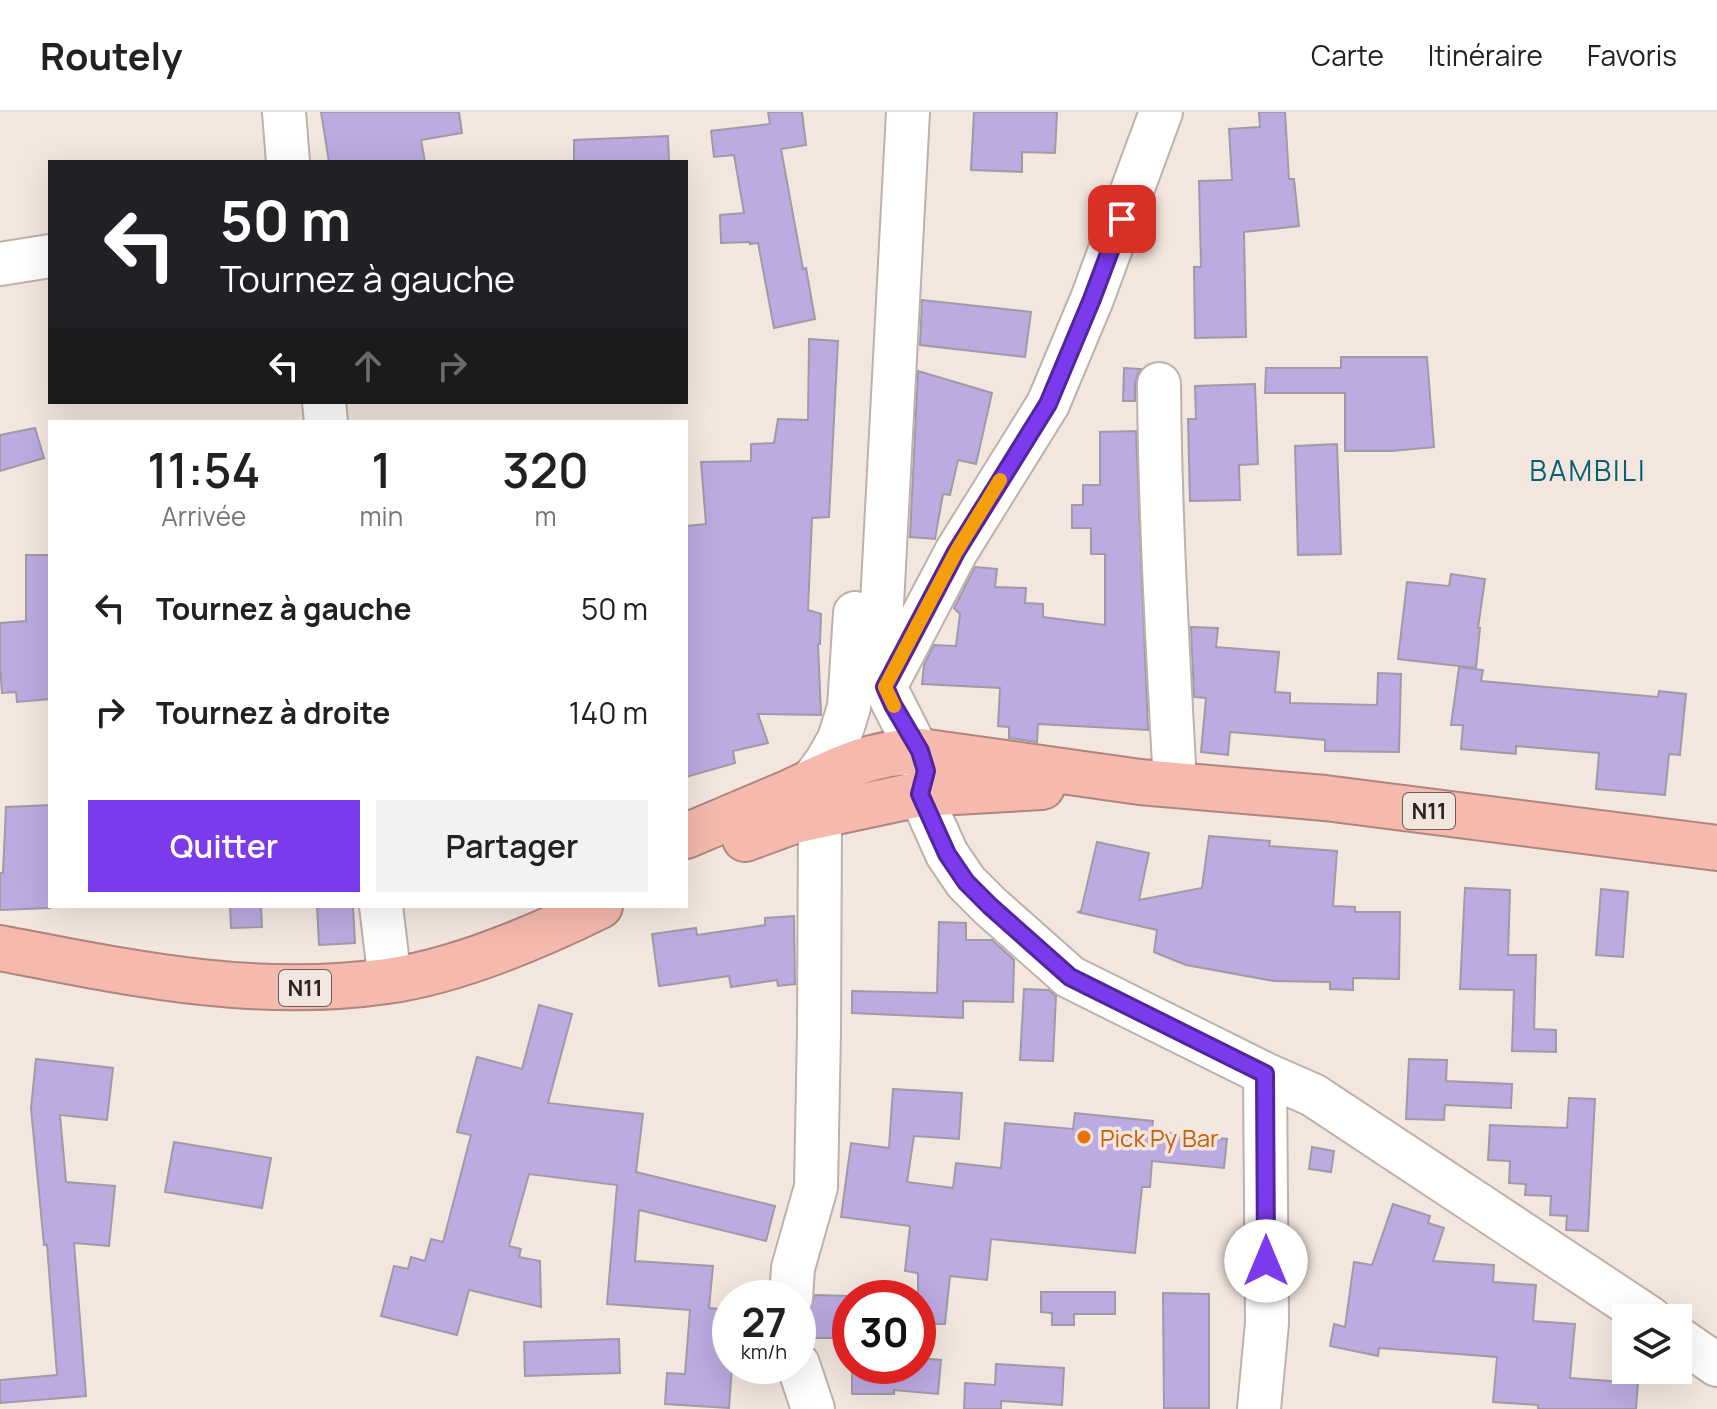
<!DOCTYPE html>
<html lang="fr">
<meta charset="utf-8">
<style>
:root{--surface:#fff;--page:#f2f2f2;--text:#202124;--muted:#757577;--line:#e0e0e0;--accent:#7c3aed}
body{margin:0;font-family:Manrope,sans-serif;background:var(--page);color:var(--text);height:100vh;display:flex;flex-direction:column;font-size:30px;white-space:nowrap}
*{box-sizing:border-box;margin:0}
p{font-size:26px;color:var(--muted)}
.icon{flex:none;width:44px;height:44px;fill:none;stroke:currentColor;stroke-width:2;stroke-linecap:round;stroke-linejoin:round}
.map{position:relative;flex:1;overflow:hidden}
.sheet{position:absolute;left:48px;top:308px;width:640px;height:488px;display:flex;flex-direction:column;background:var(--surface);border-radius:0px;box-shadow:0 8px 32px #0002}
.sheet>*{flex:none}
.guide{position:absolute;left:48px;top:48px;width:640px;height:244px;border-radius:0px;box-shadow:0 8px 32px #0002;background:#202124;color:#fff;overflow:hidden}
.tools{position:absolute;left:1612px;top:1192px;display:grid;gap:16px}
.tools a{display:grid;place-items:center;width:80px;height:80px;border-radius:0px;background:var(--surface);box-shadow:0 8px 32px #0002;font-size:40px}
.speed{position:absolute;left:712px;top:1168px;display:flex;gap:16px;font-size:40px;font-weight:700;text-align:center}
.speed>*{display:grid;place-content:center;width:104px;height:104px;border-radius:50%;background:var(--surface);box-shadow:0 8px 32px #0002;line-height:1}
.speed small{font-size:20px;font-weight:400}
.speed .limit{border:12px solid #d22;background:#fff;color:#111}
.pin{position:absolute;display:grid;place-items:center;width:68px;height:68px;color:#fff;margin:-34px;border-radius:16px;box-shadow:0 4px 12px #0006}
.me{position:absolute;width:88px;margin:-44px;rotate:0deg;stroke-linejoin:round;filter:drop-shadow(0 0 6px #0008)}
.turn{display:flex;align-items:center;gap:28px;height:168px;padding:0 40px;font-size:36px}
.turn .icon{width:104px;height:104px;stroke-width:2.5}
.turn b{display:block;font-size:56px;line-height:68px}
.lanes{display:flex;align-items:center;height:76px;padding:0 40px;background:#0003;justify-content:center;gap:40px;direction:ltr}
.lanes .off{opacity:.35}
.eta{display:flex;justify-content:space-evenly;align-items:center;height:136px;text-align:center}
.eta b{font-size:48px;font-weight:600;line-height:56px}
.button{display:flex;gap:16px;margin-top:auto;padding:16px 40px}
.button a{flex:1;height:92px;border-radius:0px;background:var(--accent);color:#fff;font-size:32px;font-weight:600;line-height:92px;text-align:center}
.button a+a{background:var(--page);color:var(--text)}
ul{padding:0;list-style:none}
li{display:flex;align-items:center;gap:24px;height:104px;padding:0 40px}
li div{flex:1}
li b{display:block;font-size:30px}
li em{font-style:normal}
header{display:flex;align-items:center;gap:48px;box-sizing:border-box;height:112px;padding:0 40px;background:var(--surface);border-bottom:2px solid var(--line)}
header strong{font-size:38px}
nav{display:flex;gap:44px;margin-inline-start:auto;font-size:28px}
.map>svg:first-child{display:block}
</style>
<header>
<strong>Routely</strong>
<nav><a>Carte</a><a>Itinéraire</a><a>Favoris</a></nav>
</header>
<div class="map">
<svg width="1717" height="1297" viewBox="0 0 1717 1297">
<rect width="100%" height="100%" fill="#f3e6df"/>
<path fill="#bcaae1" stroke="#9e9ba6" stroke-width="2" d="M321 0H459L462 21 421 28 425 50H329Z
M768 0H802L806 33 781 37 803 157 806 156 815 207 774 216 758 131 750 132V130L721 131 720 103 744 101 734 43 714 45 711 19 770 12Z
M974 0H1057L1055 41 1022 40V60L971 58Z
M1259 0H1285L1289 67H1294L1299 114 1244 120 1246 225 1195 226 1194 155H1201L1199 69 1232 68 1229 17 1260 15Z
M668 24 669 50H574V28Z
M922 188 1031 200 1025 245 920 233Z
M809 227 838 229 829 405 812 406 808 498 821 502 820 532H818L821 603 758 602 768 631 733 639 735 651 686 665V414L706 412 701 350 751 349V332L774 331 778 307 808 308Z
M1341 245H1427L1434 335 1392 339H1345V281H1265L1266 256H1341Z
M1124 256 1142 257 1138 261 1135 272V289H1123Z
M918 259 992 281 976 352 958 348 950 383 943 382 935 427 910 425Z
M1255 272 1258 352 1239 353 1240 388 1190 389 1188 307H1196L1195 274Z
M35 316 44 346 0 359V323Z
M1136 319 1148 618 1038 612 1037 630 1009 626V615L998 614 1000 576 922 572 924 553 934 533 956 534 960 502 954 496 975 455 997 457 995 475 1026 476 1025 491 1043 492V505L1105 513V442H1091V416H1072V393H1083V373H1100V320Z
M1337 332 1341 442 1298 443 1295 334Z
M26 443H50V587L17 590 16 580 2 581 0 556V511L26 509Z
M1451 462 1485 467 1478 516H1480L1476 556 1398 547 1407 470 1449 474Z
M1191 515 1218 516 1216 535 1279 540 1275 580 1290 581V591L1377 593 1378 561 1401 562 1399 640 1325 639V628L1230 620 1228 643 1201 640 1206 586 1194 585Z
M1459 555 1483 558 1481 569 1658 585 1659 579 1686 582 1680 643 1669 642 1665 683 1596 677 1599 641 1516 634V642L1461 637 1463 613H1451Z
M50 693V796L0 798V761H3L6 695Z
M1209 724 1270 729 1269 734 1337 739 1333 794 1355 795V800H1400L1399 867 1353 866V878L1330 877V870L1274 869 1186 853 1154 840 1157 818 1077 800 1081 799 1097 730 1149 741 1139 788 1202 776Z
M1465 776 1510 778 1508 843H1536L1534 917 1556 918V940L1512 939 1514 878 1460 877Z
M1601 777 1628 780 1623 845 1596 843Z
M230 794H261L262 815 231 816Z
M317 794H353L355 831 319 833Z
M794 804 795 872 778 874 777 868 731 875 729 864 659 874 652 822 696 816 697 823 765 813V806Z
M939 810 966 811V828H992L1014 848 1013 890 963 889V906L852 901V879L937 881Z
M1024 877 1049 878 1056 884 1053 949 1020 948Z
M539 893 572 902 548 991 643 1002 636 1060 775 1094 766 1129 639 1098 635 1149 713 1154 709 1196 730 1198V1254H732L729 1296 665 1292 667 1261 685 1262 690 1198 607 1192 617 1073 529 1062 509 1134 521 1137 519 1145 540 1149 541 1195 469 1178 457 1223 381 1204 394 1154 408 1157 411 1145 425 1149 431 1127 443 1130 471 1023 457 1020 477 945 522 957Z
M36 947 113 956 107 1008 60 1003 66 1070 115 1074 109 1134 74 1131 86 1284 0 1291V1268L57 1263 47 1133H44L31 996Z
M1409 947 1447 948 1446 969 1512 972 1511 996 1445 993 1444 1008 1406 1007Z
M893 977 962 981 959 1027 914 1024 907 1070 953 1076 956 1051 1001 1056 1005 1011 1073 1017 1075 1001 1153 1009 1152 1019 1227 1027 1224 1056 1152 1049 1150 1075H1142L1135 1141 991 1127 987 1168 950 1164 945 1212H918V1161L905 1159 910 1114 841 1105 851 1031 889 1036Z
M1569 986 1595 987 1588 1119 1566 1118 1567 1104 1550 1103 1551 1084 1525 1083 1526 1072 1509 1071 1510 1049 1488 1048 1490 1013 1567 1016Z
M174 1030 271 1046 262 1096 165 1080Z
M1312 1035 1334 1039 1331 1060 1309 1057Z
M1393 1092 1430 1104 1428 1111 1444 1116 1433 1149 1494 1153 1493 1170 1536 1173 1533 1209 1575 1212 1570 1266 1638 1271 1636 1297H1538V1293L1493 1290 1497 1245 1379 1236 1378 1244 1330 1234 1334 1212 1345 1215 1354 1150 1372 1153Z
M1041 1180H1115V1202H1074V1213H1052V1201L1041 1200Z
M1163 1181 1209 1182V1296H1164Z
M815 1183 850 1184V1226H809V1201Z
M619 1227 620 1261 525 1264 524 1230Z
M918 1246 941 1248 938 1282 894 1278V1282H852V1254H918Z
M996 1252 1064 1256 1062 1293 1001 1289V1297H964L965 1271 995 1273Z"/>
<g fill="none" stroke-linecap="round" stroke-linejoin="round">
<g stroke="#bdb1aa" stroke-width="46">
<path id="minor" d="M284 0 288 50
M908 0 882 492 881 554 885 575 923 650 926 659 920 682 947 742 966 770 990 794 1070 865 1265 962 1313 983 1650 1206
M0 152 50 144
M1159 272C1160 406 1168 539 1175 672
M324 290 326 310
M885 575 956 440 1048 292 1092 187 1161 0
M810 684 811 670 826 650 839 627 849 595 855 501
M381 794 390 869
M791 1186 793 1156 816 1075 819 919 820 705
M1678 1226 1717 1253
M798 1252 813 1297
M1259 1297 1267 1211 1265 962"/>
</g>
<g stroke="#af867d" stroke-width="48">
<path id="highway" d="M686 724C721 709 755 695 790 680 836 659 866 641 920 639L1140 670 1325 686 1717 736
M745 727 794 709 920 682 1042 675
M0 836C129 861 255 888 387 869 457 859 537 825 600 794"/>
</g>
<use href="#minor" stroke="#fff" stroke-width="42"/>
<use href="#highway" stroke="#f5b9ad" stroke-width="44"/>
</g>
<g fill="none" stroke-linecap="round" stroke-linejoin="round">
<g stroke="#51269a" stroke-width="20">
<path id="route" d="M1122 107 1092 187 1048 292 956 440 885 575 893 593 920 639 926 659 920 682 947 742 966 770 990 794 1070 865 1265 962 1266 1149"/>
</g>
<use href="#route" stroke="#7c3aed" stroke-width="14"/>
<path stroke="#f59e0b" stroke-width="14" d="M894 594 885 575 956 440 1000 368"/>
</g>
<circle fill="#e8710a" stroke="#f3e6df" stroke-width="3" cx="1084" cy="1025" r="8"/>
<g text-anchor="middle" dominant-baseline="central" stroke-width="7" stroke-linejoin="round" paint-order="stroke">
<g fill="#f3e6df" stroke="#68605d" stroke-width="2">
<rect x="1403" y="681" width="52" height="36" rx="6"/>
<rect x="279" y="858" width="52" height="36" rx="6"/>
</g>
<g font-size="22" font-weight="bold" fill="#2c2725">
<text x="1429" y="699">N11</text>
<text x="305" y="876">N11</text>
</g>
<g font-size="24" fill="#c56008" stroke="#f3e6df" text-anchor="start">
<text x="1100" y="1025">Pick Py Bar</text>
</g>
<g font-size="28" letter-spacing="2" fill="#056074" stroke="#f3e6df">
<text x="1588" y="358">BAMBILI</text>
</g>
</g>
</svg>
<div class="tools">
<a><svg class="icon" aria-label="layers" viewBox="0 0 24 24"><path d="M12 4l9 5-9 5-9-5zM3 14l9 5 9-5"/></svg></a>
</div>
<div class="speed"><div>27<small>km/h</small></div><div class="limit">30</div></div>
<div class="pin" style="left:1122px;top:107px;background:#d93025"><svg class="icon" aria-label="arrive" viewBox="0 0 24 24"><path d="M6 21V4h12l-3 4 3 4H6"/></svg></div>
<svg class="me" style="left:1266px;top:1149px" viewBox="-20 -20 40 40"><circle r="19" fill="#fff"/><path d="M0-13L10 11 0 6-10 11z" fill="#7c3aed"/></svg>
<div class="guide">
<div class="turn"><svg class="icon" aria-label="left" viewBox="0 0 24 24"><path d="M17 20v-9H6M10 6l-5 5 5 5"/></svg><div><b>50 m</b>Tournez à gauche</div></div>
<div class="lanes"><svg class="icon" aria-label="left" viewBox="0 0 24 24"><path d="M17 20v-9H6M10 6l-5 5 5 5"/></svg><svg class="icon off" aria-label="ahead" viewBox="0 0 24 24"><path d="M12 20V5M6 11l6-6 6 6"/></svg><svg class="icon off" aria-label="right" viewBox="0 0 24 24"><path d="M7 20v-9h11M14 6l5 5-5 5"/></svg></div>
</div>
<section class="sheet">
<div class="eta">
<div><b>11:54</b><p>Arrivée</p></div>
<div><b>1</b><p>min</p></div>
<div><b>320</b><p>m</p></div>
</div>
<ul>
<li><svg class="icon" aria-label="left" viewBox="0 0 24 24"><path d="M17 20v-9H6M10 6l-5 5 5 5"/></svg><div><b>Tournez à gauche</b></div><em>50 m</em></li>
<li><svg class="icon" aria-label="right" viewBox="0 0 24 24"><path d="M7 20v-9h11M14 6l5 5-5 5"/></svg><div><b>Tournez à droite</b></div><em>140 m</em></li>
</ul>
<div class="button"><a>Quitter</a><a>Partager</a></div>
</section>
</div>
